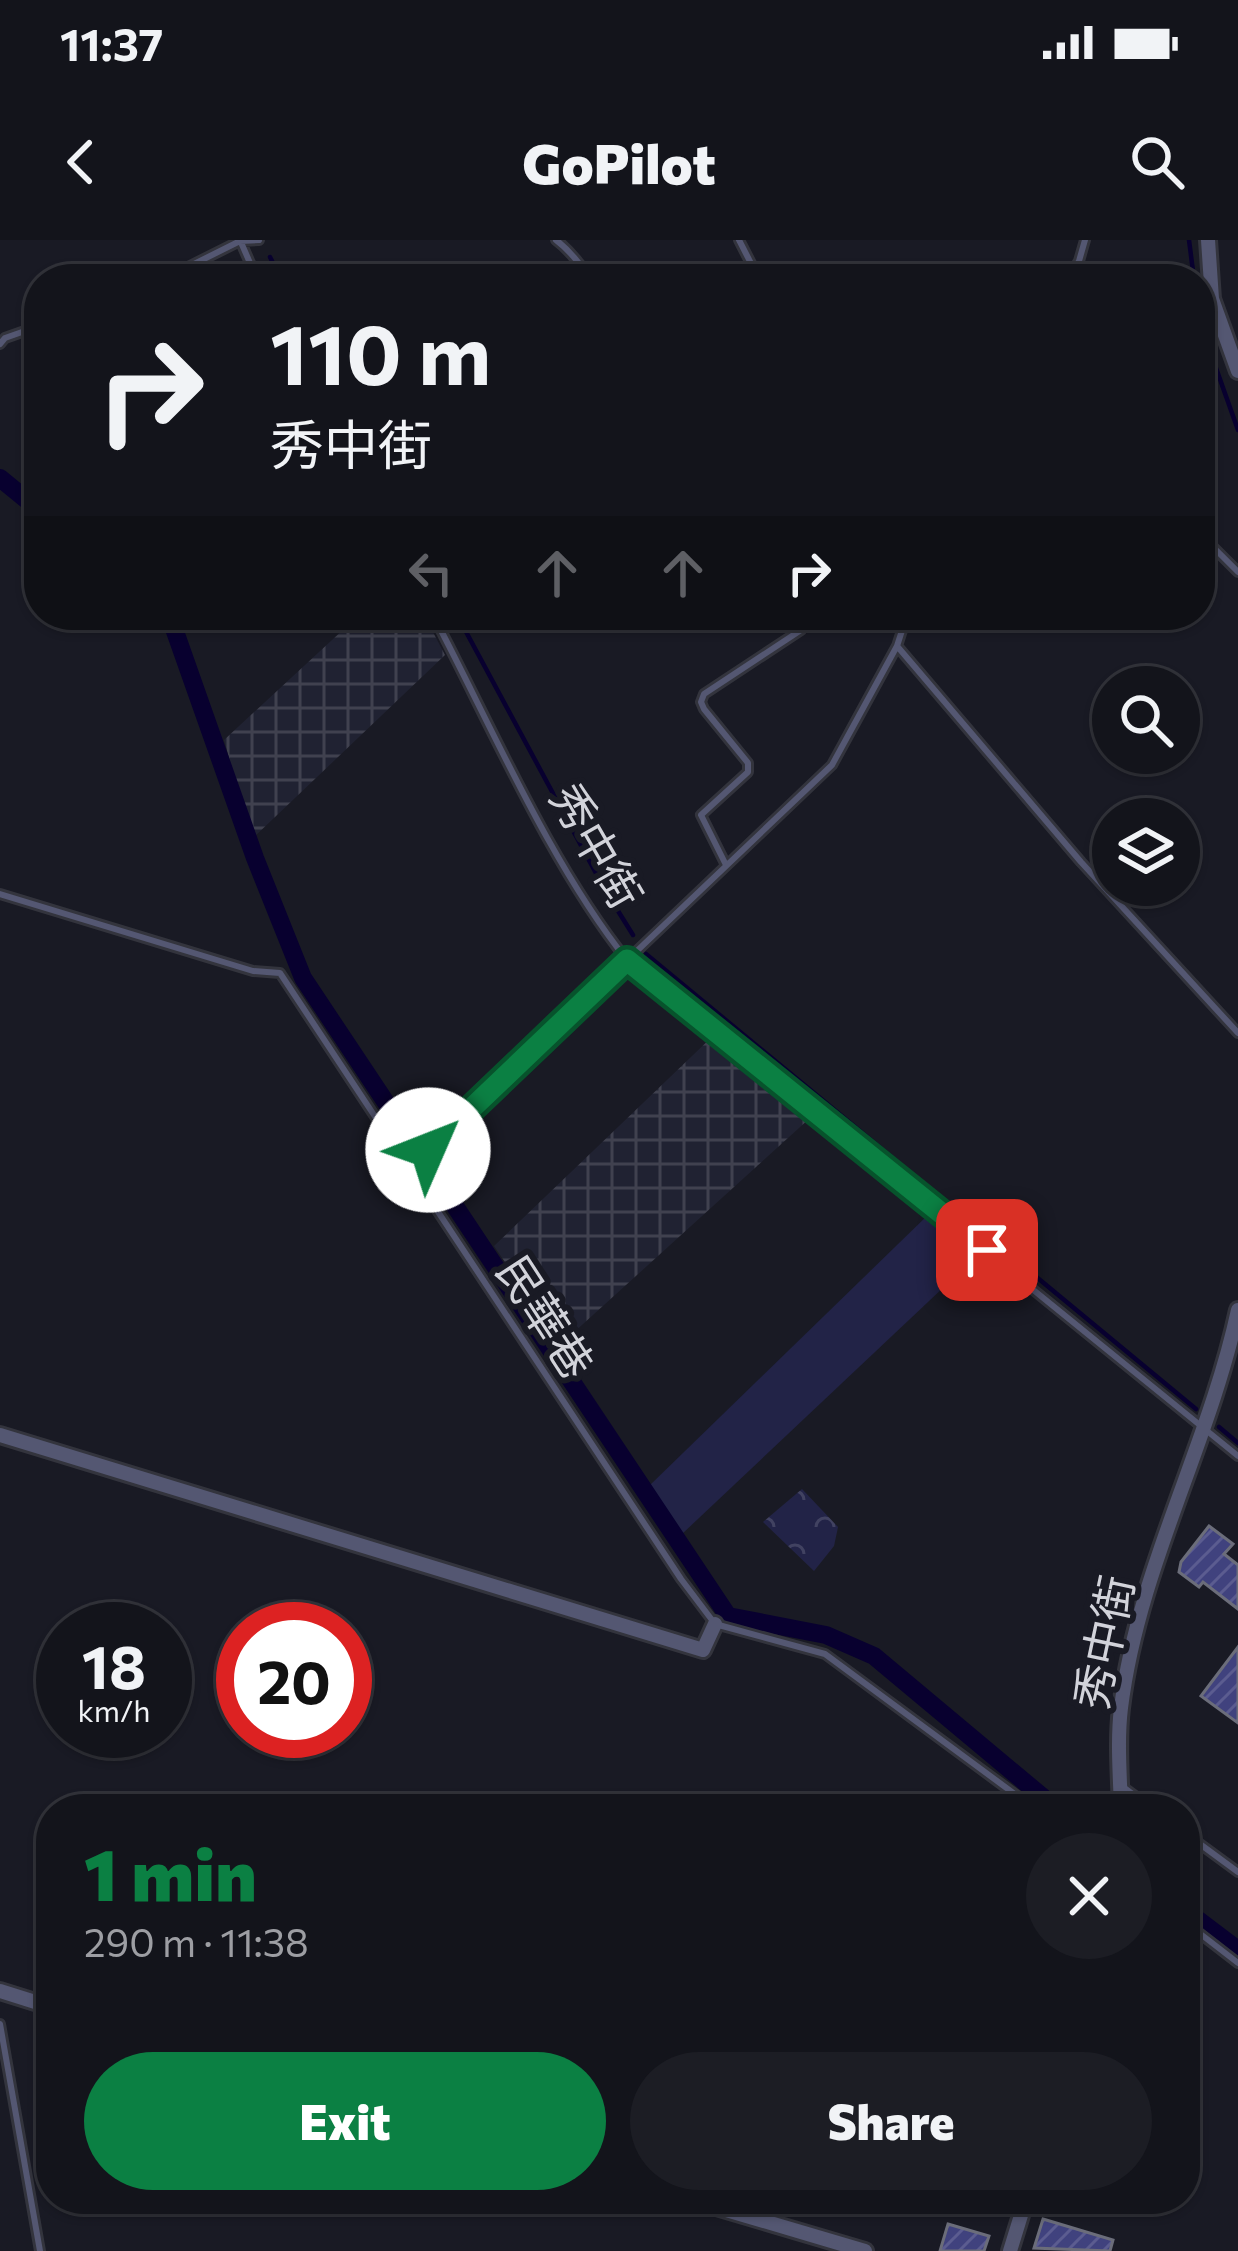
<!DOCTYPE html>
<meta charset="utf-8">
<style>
:root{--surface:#13141b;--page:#1c1d24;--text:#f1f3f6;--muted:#9d9ea3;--line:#32333a;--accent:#0b8043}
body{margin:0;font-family:Commissioner,"Noto Sans TC",sans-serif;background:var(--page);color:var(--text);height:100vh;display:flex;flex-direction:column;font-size:45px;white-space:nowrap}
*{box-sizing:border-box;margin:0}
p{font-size:39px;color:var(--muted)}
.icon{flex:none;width:66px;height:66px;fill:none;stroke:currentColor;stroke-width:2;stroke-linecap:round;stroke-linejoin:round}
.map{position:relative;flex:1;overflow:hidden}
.details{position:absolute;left:36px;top:1554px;width:1164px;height:420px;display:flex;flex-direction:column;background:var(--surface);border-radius:48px;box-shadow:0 3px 9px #0004,0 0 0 3px var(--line)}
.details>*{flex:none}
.banner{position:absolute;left:24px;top:24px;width:1191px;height:366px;border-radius:48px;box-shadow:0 3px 9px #0004,0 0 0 3px var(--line);background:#13141b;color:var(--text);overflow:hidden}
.buttons{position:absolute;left:1092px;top:426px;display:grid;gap:24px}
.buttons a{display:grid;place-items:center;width:108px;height:108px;border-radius:50%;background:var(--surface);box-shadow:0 3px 9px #0004,0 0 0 3px var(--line);font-size:60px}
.speed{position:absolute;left:36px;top:1362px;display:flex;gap:24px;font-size:60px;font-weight:700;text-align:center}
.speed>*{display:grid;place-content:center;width:156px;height:156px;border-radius:50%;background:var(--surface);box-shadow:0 3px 9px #0004,0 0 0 3px var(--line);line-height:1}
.speed small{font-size:30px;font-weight:400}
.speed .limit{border:18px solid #d22;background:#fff;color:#111}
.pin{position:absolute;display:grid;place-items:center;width:102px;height:102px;color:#fff;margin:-51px;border-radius:24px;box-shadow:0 6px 18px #0006}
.me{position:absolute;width:132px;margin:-66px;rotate:46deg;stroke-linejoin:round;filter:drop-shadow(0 0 9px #0008)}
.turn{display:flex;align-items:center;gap:42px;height:252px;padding:0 48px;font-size:54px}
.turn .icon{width:156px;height:156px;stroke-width:2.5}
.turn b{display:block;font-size:84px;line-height:102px}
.lanes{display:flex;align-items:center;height:114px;padding:0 48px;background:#0003;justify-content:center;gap:60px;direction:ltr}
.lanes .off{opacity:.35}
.round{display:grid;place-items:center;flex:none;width:126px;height:126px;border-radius:63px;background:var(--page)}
.summary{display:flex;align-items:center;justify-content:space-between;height:204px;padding:0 48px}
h1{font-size:72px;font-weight:800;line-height:90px;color:var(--accent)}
.button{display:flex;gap:24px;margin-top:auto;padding:24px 48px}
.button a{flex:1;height:138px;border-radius:72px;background:var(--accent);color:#fff;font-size:48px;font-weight:800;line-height:138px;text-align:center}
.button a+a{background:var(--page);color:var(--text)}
.status{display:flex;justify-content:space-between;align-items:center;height:84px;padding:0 60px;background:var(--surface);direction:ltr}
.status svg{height:33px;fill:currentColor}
header{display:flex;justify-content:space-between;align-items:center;height:156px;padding:0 48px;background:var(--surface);font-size:54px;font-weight:800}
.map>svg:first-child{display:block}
</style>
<div class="status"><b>11:37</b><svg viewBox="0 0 49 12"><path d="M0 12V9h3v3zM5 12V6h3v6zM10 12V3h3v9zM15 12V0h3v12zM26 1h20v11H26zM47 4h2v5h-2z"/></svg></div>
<header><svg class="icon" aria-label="back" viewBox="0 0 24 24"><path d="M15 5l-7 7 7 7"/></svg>GoPilot<svg class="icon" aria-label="search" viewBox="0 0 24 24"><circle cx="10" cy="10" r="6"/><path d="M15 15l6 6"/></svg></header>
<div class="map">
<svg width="1238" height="2011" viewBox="0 0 1238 2011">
<defs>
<pattern id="industrial-grid" width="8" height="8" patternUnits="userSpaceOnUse" patternTransform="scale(3)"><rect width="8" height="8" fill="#202232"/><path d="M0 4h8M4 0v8" fill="none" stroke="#40414f"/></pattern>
<pattern id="forest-crowns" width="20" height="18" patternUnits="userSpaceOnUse" patternTransform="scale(3)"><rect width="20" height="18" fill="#222347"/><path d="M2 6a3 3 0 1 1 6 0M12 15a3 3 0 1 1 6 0" fill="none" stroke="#414261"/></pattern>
<pattern id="building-hatch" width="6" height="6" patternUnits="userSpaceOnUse" patternTransform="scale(3)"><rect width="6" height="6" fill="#40427e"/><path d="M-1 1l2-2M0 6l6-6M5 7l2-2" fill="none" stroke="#5b5c90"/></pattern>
</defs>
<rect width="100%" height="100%" fill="#191a24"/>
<path fill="url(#industrial-grid)" d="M359 375H424L445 415 252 599 224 500Z
M716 793 810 878 561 1104 494 1006Z"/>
<path fill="#222347" d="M931 972 980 1013 681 1295 649 1246Z"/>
<path fill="url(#forest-crowns)" d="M802 1249 838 1287 834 1306 814 1331 763 1282Z"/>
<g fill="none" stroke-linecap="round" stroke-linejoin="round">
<path stroke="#08002f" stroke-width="4.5" d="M1189 0 1194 39
M270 17 281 39
M1200 83 1238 190
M457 375 605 650 633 695
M646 714 1196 1169
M1219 1187 1238 1203"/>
<path stroke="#08002f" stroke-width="18" d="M0 238 39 270
M165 375 171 380 255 618 303 738 728 1376 826 1395 874 1416 1057 1569
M1185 1670 1238 1710"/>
</g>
<path fill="url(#building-hatch)" stroke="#6b6d7a" stroke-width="3" d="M1209 1286 1233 1304 1224 1314 1238 1325V1369L1203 1342 1199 1347 1179 1332 1181 1322Z
M1238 1407V1483L1201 1456Z
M1043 1979 1113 2000 1110 2011 1034 2008Z
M948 1984 989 1996 984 2011H940Z"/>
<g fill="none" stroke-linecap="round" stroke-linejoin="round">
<g stroke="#33343d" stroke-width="12">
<path id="lane" d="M240 0 257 39
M556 0C576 15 578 26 594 39
M739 0 759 39
M164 39 240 1 259 0
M1068 39 1079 21 1085 0
M0 104 5 98 39 86
M1200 294 1238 332
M433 375C491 485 550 624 627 720L1238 1216
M897 406 1081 622 1238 793
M726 625 701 575 748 532V523L704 469 701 462 704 454 801 390 808 375
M0 654 253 731 280 733 681 1339 715 1384 825 1414 1035 1569
M428 910 832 525 897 406 907 375
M1123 1547 1153 1569
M1185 1593 1238 1632
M1185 1682 1238 1723
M0 1784 40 2011"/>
</g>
<g stroke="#33343d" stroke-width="20">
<path id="street" d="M1208 0 1212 59 1238 131
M0 1195 703 1410 715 1384
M1121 1569C1120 1535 1117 1501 1121 1468 1138 1329 1209 1205 1238 1070
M0 1751 51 1767
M689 1959 865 2011
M1010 2011 1026 1959"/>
</g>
<use href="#lane" stroke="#545772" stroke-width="6"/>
<use href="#street" stroke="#545772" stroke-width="14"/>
</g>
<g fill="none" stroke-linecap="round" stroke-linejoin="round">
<g stroke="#07532c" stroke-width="30">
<path id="route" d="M428 910 627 720 987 1010"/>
</g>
<use href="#route" stroke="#0b8043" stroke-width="21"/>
</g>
<g text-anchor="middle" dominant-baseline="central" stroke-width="12" stroke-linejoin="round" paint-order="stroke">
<g font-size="45" fill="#d2d3da" stroke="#191a24">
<text transform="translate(598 605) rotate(60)">秀中街</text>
<text transform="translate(547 1076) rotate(57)">民華巷</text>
<text transform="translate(1102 1402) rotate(-78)">秀中街</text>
</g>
</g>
</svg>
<div class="buttons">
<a><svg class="icon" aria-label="search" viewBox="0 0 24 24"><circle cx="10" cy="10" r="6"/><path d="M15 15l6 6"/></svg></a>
<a><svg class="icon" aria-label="layers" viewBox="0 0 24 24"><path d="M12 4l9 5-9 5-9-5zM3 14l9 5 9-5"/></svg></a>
</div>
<div class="speed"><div>18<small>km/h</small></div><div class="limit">20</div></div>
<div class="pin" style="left:987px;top:1010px;background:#d93025"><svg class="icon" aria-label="arrive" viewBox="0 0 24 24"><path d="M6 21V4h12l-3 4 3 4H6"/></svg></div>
<svg class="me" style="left:428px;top:910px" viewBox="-20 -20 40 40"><circle r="19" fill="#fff"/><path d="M0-13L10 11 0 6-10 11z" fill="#0b8043"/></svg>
<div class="banner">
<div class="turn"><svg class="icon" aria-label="right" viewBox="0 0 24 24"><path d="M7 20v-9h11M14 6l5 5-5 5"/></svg><div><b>110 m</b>秀中街</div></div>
<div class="lanes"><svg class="icon off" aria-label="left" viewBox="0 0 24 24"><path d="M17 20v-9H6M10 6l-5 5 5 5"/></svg><svg class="icon off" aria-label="ahead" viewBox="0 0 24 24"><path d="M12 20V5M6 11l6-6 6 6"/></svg><svg class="icon off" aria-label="ahead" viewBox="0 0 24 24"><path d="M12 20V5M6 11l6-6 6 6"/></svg><svg class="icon" aria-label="right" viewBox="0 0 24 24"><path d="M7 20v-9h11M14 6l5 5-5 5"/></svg></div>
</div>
<section class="details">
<div class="summary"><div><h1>1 min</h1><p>290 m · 11:38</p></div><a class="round"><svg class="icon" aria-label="close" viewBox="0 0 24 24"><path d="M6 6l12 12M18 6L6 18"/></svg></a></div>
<div class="button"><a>Exit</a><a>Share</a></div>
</section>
</div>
